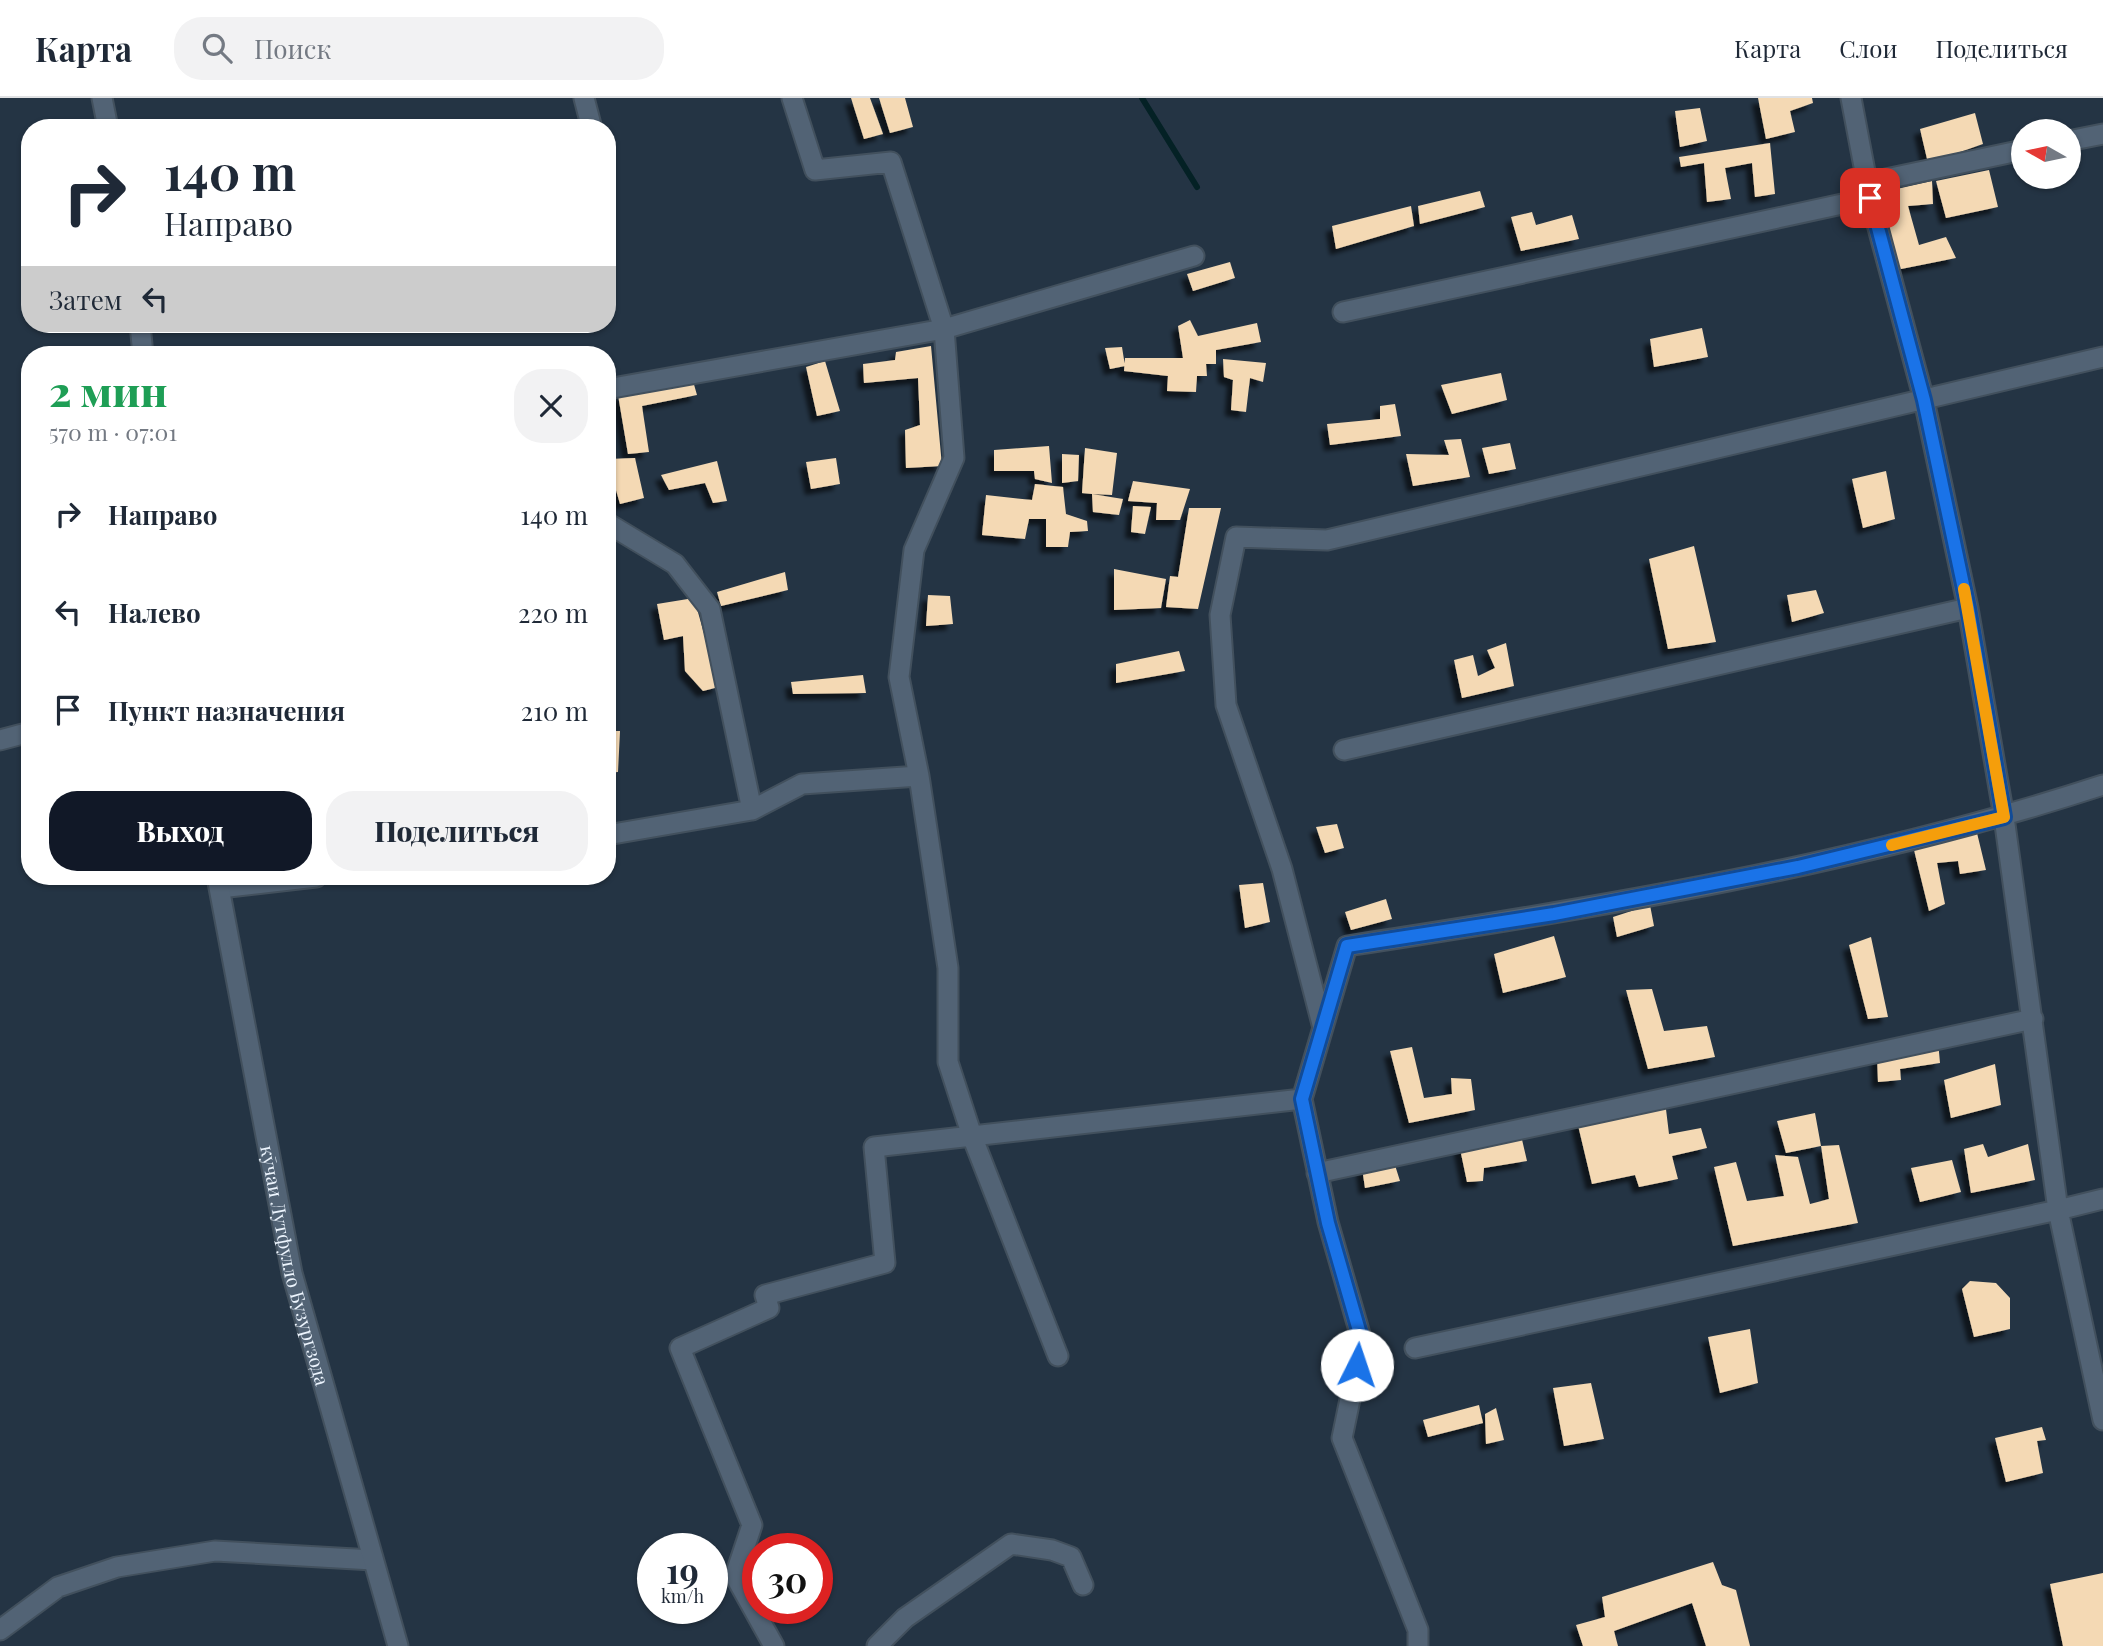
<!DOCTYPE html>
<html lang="ru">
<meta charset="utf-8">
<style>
:root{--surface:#fff;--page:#f2f2f3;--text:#1f2937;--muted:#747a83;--line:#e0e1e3;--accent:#111827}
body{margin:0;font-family:"Playfair Display",serif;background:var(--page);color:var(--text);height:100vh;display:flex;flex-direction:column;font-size:26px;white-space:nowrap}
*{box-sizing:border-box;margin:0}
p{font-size:23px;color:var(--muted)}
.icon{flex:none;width:38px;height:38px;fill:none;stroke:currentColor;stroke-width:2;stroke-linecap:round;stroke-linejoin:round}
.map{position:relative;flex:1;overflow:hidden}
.panel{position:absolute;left:21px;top:248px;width:595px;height:539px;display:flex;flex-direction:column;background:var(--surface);border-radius:28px;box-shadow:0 2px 5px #0004}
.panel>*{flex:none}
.guide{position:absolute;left:21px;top:21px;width:595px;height:214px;border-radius:28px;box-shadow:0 2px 5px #0004;background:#fff;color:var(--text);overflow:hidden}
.needle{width:46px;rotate:279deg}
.controls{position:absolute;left:2011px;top:21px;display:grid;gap:14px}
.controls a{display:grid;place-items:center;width:70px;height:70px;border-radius:50%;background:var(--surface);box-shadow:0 2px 5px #0004;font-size:35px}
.speed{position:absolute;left:637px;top:1435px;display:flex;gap:14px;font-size:35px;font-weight:700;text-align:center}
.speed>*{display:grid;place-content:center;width:91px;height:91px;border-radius:50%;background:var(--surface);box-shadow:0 2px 5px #0004;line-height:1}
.speed small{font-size:18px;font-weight:400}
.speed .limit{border:10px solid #d22;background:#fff;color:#111}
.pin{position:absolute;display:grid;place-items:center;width:60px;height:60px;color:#fff;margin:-30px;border-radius:14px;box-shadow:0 4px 10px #0006}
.me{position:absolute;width:77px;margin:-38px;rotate:4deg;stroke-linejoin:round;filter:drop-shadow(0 0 5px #0008)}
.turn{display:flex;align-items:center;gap:24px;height:147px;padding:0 28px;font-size:32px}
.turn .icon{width:91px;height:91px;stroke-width:2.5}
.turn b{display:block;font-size:49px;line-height:60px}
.then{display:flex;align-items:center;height:66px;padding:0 28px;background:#0003;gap:14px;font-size:26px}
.round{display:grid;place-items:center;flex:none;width:74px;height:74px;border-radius:28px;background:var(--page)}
.head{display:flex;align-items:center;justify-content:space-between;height:119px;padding:0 28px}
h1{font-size:42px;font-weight:800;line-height:52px;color:#1e9e55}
.button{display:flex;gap:14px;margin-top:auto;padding:14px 28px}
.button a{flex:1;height:80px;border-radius:28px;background:var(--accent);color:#fff;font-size:28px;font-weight:800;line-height:80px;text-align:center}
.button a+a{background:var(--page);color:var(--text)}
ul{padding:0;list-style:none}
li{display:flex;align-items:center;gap:21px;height:98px;padding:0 28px}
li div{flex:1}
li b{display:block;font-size:26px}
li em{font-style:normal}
header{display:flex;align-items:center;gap:42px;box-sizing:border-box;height:98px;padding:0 35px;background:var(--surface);border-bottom:2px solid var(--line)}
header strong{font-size:33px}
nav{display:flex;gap:38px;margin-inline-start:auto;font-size:24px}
.search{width:490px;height:63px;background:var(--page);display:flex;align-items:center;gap:18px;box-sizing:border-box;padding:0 24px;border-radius:28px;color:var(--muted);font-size:26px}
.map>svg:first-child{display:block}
</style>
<header>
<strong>Карта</strong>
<div class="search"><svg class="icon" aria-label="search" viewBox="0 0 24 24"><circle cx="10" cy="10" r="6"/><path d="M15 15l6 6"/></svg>Поиск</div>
<nav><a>Карта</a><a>Слои</a><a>Поделиться</a></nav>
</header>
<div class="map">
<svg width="2103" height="1548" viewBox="0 0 2103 1548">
<defs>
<filter id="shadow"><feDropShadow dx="-6" dy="6" stdDeviation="2" flood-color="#0009"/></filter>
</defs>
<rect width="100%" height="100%" fill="#243444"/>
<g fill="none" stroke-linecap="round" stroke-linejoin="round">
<path stroke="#042125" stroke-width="6" d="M1142 0 1197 89"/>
</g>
<path fill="#f4d9b4" filter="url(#shadow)" d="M851 0H870L883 36 864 41Z
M879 0H905L913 29 890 35Z
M1758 0H1812L1813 5 1790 13 1795 34 1766 41Z
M1700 10 1707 43 1680 49 1675 13Z
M1975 15 1983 46 1928 65 1920 31Z
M1770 45 1775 96 1755 99 1752 65 1725 70 1731 101 1707 104 1704 65 1681 69 1679 59Z
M1989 72 1998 109 1946 120 1936 83Z
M1932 83 1933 106 1908 108 1919 147 1946 139 1956 160 1896 172 1879 95Z
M1480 93 1485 109 1420 126 1418 108Z
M1411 108 1414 128 1336 151 1332 128Z
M1532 114 1536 127 1572 117 1579 141 1521 153 1511 119Z
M1230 164 1235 180 1193 193 1187 176Z
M1190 222 1198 238 1257 225 1261 244 1216 252V266H1206L1207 278H1197L1196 294 1167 293 1168 278 1124 273 1125 260H1183L1178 228Z
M1702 230 1708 259 1654 269 1650 241Z
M931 248 942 368 906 370 905 332 920 327 918 280 864 285 863 266 895 262 896 254Z
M1122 249 1125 268 1110 271 1105 250Z
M1223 261 1266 265 1263 284 1250 280 1246 314 1231 312 1233 282 1224 279Z
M825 263 840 313 817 318 806 269Z
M1501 275 1507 302 1452 316 1441 287Z
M693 283 697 297 642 308 649 354 628 356 618 297Z
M1395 306 1401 338 1330 347 1327 326 1380 321V308Z
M1461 341 1470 379 1413 388 1406 356 1449 357 1444 342Z
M1510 345 1516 371 1489 376 1482 350Z
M1049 348 1052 385 1035 381 1034 373H994V352Z
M1085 350 1117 355 1112 397 1092 396 1123 401 1119 417 1093 414 1092 396 1082 395Z
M1062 356 1079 357 1078 383 1062 385Z
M635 360 644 400 620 406 607 361Z
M836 360 840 386 811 391 806 364Z
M717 363 727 403 713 405 705 385 669 392 661 377Z
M1886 373 1895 421 1863 430 1852 381Z
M1133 383 1190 391 1180 422H1156L1157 405 1128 403Z
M1035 386 1063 389 1066 416 1087 423 1088 433 1070 434 1068 449H1046V421H1029L1025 441 982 437 986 397 1032 402Z
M1133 408 1151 409 1145 436 1131 434Z
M1189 410H1221L1198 511 1166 509 1170 478 1178 479Z
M1694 448 1716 544 1668 551 1649 461Z
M1114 471 1166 481 1161 510 1114 512Z
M785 474 788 492 721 508 717 494Z
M1816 492 1824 515 1792 524 1787 497Z
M928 497 950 498 953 526 926 528Z
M694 500 719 589 703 593 685 573 683 538 664 542 657 506Z
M1506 545 1514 588 1462 600 1454 562 1473 557 1478 578 1495 570 1487 552Z
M1179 553 1185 573 1116 585V566Z
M863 577 866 595 793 596 791 584Z
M607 633H620L618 674 607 675Z
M1337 726 1344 750 1325 755 1316 729Z
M1977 735 1986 772 1960 776 1958 763 1937 765 1945 806 1929 813 1914 752Z
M1263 785 1270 824 1245 830 1239 787Z
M1386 801 1392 821 1351 832 1345 814Z
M1650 807 1654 828 1617 839 1613 819Z
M1554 838 1566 879 1503 895 1494 856Z
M1871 839 1888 919 1868 921 1849 847Z
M1652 891 1664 933 1707 928 1715 959 1648 971 1626 892Z
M1938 943 1940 965 1900 971 1901 982 1878 984 1877 958Z
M1412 949 1424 1000 1452 996 1451 980 1471 981 1475 1012 1409 1025 1390 953Z
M1995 966 2001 1007 1951 1020 1944 982Z
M1665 1003 1669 1036 1701 1030 1707 1050 1672 1058 1678 1081 1639 1089 1635 1077 1592 1086 1577 1023Z
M1815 1015 1821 1048 1786 1055 1777 1023Z
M1520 1033 1527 1063 1484 1070 1483 1083 1467 1084 1459 1046Z
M1983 1046 1988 1059 2028 1046 2035 1082 1971 1095 1964 1051Z
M1839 1047 1858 1125 1733 1148 1714 1069 1736 1064 1747 1103 1784 1098 1775 1057 1798 1059 1810 1106 1829 1101 1821 1048Z
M1952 1062 1961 1094 1920 1104 1911 1070Z
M1394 1064 1400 1083 1365 1090 1362 1070Z
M1970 1183 1996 1185 2010 1200V1231L1974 1239 1962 1191Z
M1750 1231 1758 1285 1720 1295 1708 1239Z
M1591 1285 1604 1341 1564 1348 1553 1290Z
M1479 1307 1483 1325 1428 1339 1423 1322Z
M1496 1310 1504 1342 1486 1346 1485 1316Z
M2042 1329 2046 1342 2037 1343 2043 1375 2006 1384 1995 1340Z
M1713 1464 1722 1487 1736 1492 1750 1548H1706L1692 1505 1614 1533 1618 1548H1583L1576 1527 1605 1519 1602 1499Z
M2103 1475V1548H2063L2050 1486Z"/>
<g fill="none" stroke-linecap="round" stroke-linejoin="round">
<g stroke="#42505d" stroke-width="23">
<path id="minor" d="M584 0 591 27
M792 0 815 72 891 64 944 231 954 360 914 452 899 579 919 678 948 870V964L972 1038 1058 1258
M2068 43 2103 36
M1867 85 2023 52
M1343 214 1870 100
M607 291 944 231 1194 158
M607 425 675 466 710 511 752 712
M0 642 30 634
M1344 652 1968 510
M607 737 752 712 802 686 919 678
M220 790 316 779
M1323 930 1282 771 1226 607 1220 517 1236 439 1327 442 2103 259
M1317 1075 2033 921
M2103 1101 2058 1112 2103 1322
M1415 1250 2058 1112 2004 719 1968 510 1924 302 1870 100 1851 0
M0 1532 58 1489 117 1469 215 1453 373 1462
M774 1548 735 1478 752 1427 680 1250 769 1210 765 1197 885 1165 874 1049 1302 1001
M877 1548 905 1520 1011 1446 1052 1452 1071 1459 1083 1487
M1418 1548V1532L1342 1340 1362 1243 1328 1124 1302 1001 1347 848C1602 809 1858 767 2103 687"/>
</g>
<g stroke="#42505d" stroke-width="23">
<g id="secondary">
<path d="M102 0 108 30"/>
<path d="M140 226 143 257"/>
<path id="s1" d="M217 779 292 1175 398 1548"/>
</g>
</g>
<use href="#minor" stroke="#526375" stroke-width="19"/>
<use href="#secondary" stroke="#526375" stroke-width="19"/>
</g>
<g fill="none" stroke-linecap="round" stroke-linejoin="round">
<g stroke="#114b97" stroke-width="18">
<path id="route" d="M1357 1267 1362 1243 1328 1125 1302 1001 1347 848 1554 816 1798 769 2004 719 1968 510 1924 302 1870 100"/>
</g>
<use href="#route" stroke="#1a73e8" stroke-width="12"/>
<path stroke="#f59e0b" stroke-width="12" d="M1892 747 2004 719 1964 491"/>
</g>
<g text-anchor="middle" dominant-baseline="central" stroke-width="7" stroke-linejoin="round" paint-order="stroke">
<g font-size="19" fill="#ecf4fd" stroke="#1a2a3a">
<text stroke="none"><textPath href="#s1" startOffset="396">кӯчаи Лутфулло Бузургзода</textPath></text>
</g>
</g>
</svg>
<div class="controls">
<a><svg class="needle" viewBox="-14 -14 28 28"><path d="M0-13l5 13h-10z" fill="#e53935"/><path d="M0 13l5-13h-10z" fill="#747a83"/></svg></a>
</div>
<div class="speed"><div>19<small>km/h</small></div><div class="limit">30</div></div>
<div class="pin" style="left:1870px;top:100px;background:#d93025"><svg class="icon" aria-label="arrive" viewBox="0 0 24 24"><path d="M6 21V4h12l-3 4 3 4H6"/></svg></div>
<svg class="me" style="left:1357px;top:1267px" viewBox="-20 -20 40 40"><circle r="19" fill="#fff"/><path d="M0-13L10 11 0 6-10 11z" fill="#1a73e8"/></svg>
<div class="guide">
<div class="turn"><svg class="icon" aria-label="right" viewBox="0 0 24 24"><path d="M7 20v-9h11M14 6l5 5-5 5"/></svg><div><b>140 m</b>Направо</div></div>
<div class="then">Затем<svg class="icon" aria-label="left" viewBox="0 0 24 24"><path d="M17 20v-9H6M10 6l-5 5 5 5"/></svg></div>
</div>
<section class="panel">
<div class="head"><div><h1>2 мин</h1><p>570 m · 07:01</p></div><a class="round"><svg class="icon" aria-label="close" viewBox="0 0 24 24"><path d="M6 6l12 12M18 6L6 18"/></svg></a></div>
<ul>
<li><svg class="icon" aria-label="right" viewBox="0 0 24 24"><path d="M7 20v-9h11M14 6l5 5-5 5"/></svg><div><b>Направо</b></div><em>140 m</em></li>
<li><svg class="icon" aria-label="left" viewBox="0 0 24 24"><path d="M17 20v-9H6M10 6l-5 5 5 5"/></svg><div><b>Налево</b></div><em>220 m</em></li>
<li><svg class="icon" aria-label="arrive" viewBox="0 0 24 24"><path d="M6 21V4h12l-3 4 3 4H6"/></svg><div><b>Пункт назначения</b></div><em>210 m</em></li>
</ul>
<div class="button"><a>Выход</a><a>Поделиться</a></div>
</section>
</div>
